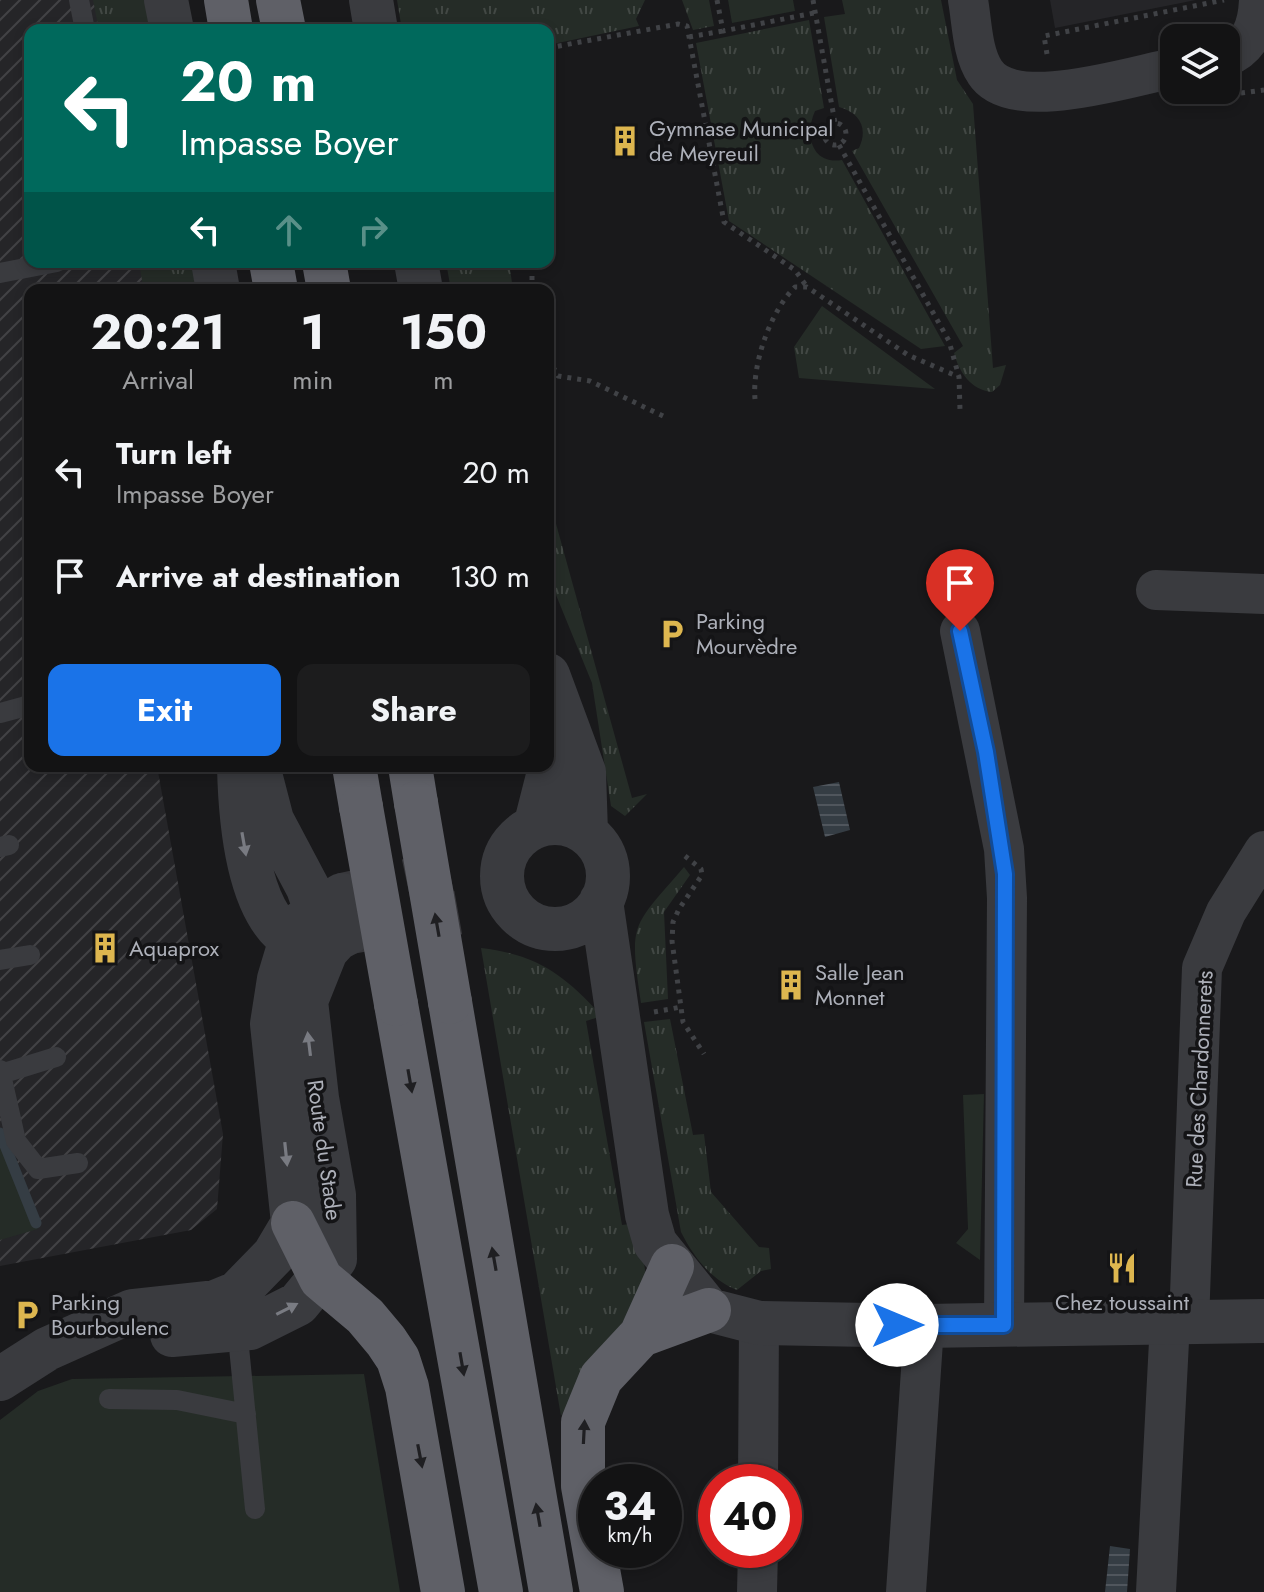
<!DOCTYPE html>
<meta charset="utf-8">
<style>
:root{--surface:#131314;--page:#1c1c1d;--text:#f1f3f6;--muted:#9d9ea0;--line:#323234;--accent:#1a73e8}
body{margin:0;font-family:Jost,sans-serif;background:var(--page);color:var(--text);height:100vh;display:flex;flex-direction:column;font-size:30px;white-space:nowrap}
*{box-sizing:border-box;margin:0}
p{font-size:26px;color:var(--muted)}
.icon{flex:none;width:44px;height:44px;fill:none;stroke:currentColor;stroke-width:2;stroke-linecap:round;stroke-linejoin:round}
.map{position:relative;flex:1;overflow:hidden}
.details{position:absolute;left:24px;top:284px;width:530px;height:488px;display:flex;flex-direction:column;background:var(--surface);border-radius:16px;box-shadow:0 4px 12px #0003,0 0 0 2px var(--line)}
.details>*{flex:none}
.guide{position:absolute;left:24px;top:24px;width:530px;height:244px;border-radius:16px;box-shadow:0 4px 12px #0003,0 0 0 2px var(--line);background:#00695c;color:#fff;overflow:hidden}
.buttons{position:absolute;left:1160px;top:24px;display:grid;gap:16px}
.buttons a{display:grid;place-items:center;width:80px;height:80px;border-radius:16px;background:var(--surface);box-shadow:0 4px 12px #0003,0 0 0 2px var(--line);font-size:40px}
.speed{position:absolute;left:578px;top:1464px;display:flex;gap:16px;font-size:40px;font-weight:700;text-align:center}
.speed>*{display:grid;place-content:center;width:104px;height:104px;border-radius:50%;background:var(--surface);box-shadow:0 4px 12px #0003,0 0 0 2px var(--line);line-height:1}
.speed small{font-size:20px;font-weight:400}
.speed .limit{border:12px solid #d22;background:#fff;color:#111}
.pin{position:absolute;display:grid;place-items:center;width:68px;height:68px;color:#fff;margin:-82px -34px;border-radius:50% 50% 50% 0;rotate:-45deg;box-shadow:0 0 8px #0007}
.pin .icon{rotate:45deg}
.me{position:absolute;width:88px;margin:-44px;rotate:90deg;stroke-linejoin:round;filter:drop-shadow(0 0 6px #0008)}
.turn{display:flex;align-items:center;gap:28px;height:168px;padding:0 24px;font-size:36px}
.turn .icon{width:104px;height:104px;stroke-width:2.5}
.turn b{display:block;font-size:56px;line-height:68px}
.lanes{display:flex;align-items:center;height:76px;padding:0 24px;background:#0003;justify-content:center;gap:40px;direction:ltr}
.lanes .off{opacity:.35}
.eta{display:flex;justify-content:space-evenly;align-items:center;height:136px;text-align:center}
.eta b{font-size:48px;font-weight:700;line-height:56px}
.primary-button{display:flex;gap:16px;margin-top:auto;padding:16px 24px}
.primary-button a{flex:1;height:92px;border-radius:16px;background:var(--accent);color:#fff;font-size:32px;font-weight:700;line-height:92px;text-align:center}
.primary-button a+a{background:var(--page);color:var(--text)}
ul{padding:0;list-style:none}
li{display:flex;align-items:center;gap:24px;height:104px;padding:0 24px}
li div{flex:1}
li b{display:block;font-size:30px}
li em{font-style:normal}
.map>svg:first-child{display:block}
</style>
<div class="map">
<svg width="1264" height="1592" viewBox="0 0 1264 1592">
<defs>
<pattern id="industrial-furrows" width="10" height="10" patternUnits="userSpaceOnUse" patternTransform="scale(2)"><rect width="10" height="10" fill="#252528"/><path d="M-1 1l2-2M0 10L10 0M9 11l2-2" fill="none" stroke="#424245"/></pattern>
<pattern id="grass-tufts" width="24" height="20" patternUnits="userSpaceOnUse" patternTransform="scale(2)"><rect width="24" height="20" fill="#252c27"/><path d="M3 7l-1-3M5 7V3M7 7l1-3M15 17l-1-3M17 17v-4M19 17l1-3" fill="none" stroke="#424844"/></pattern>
<pattern id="water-rules" width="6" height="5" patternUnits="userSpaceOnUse" patternTransform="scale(2)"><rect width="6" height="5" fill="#353d44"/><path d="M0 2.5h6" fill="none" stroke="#50565d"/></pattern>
</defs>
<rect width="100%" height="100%" fill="#19191b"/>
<path fill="#252528" d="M1050 0H1196L1055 28Z"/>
<path fill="url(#industrial-furrows)" d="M0 0H145L150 30H30V262H192L197 290H30V766H157L223 1134 217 1209 191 1230 0 1266Z"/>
<path fill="url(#grass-tufts)" d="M93 0H145L150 30H99Z
M397 0H645L636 19 639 26 548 45V30H402Z
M682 0H709L714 26 693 30Z
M842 0H941L957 80 973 104 993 368 1006 365 1000 385 992 392C971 390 959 372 954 353L963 346 852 151 859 148C868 129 861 113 839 107L824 17 845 14Z
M809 20 824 108 815 111C804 135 812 165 842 160L945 346 921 349 729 221 696 43Z
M139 262H192L197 290H140L143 286Z
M446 262H509L513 290H451Z
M822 306 935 389 799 378 794 347Z
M553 513 632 798 647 794 625 816 611 806 592 683 554 590H548V516Z
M684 867 690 875 664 912 668 999 641 1003C629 921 631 929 684 867Z
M481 948C538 955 563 974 602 1016L586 1021 622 1225 638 1223 647 1283 630 1313 586 1371 561 1416Z
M670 1019 693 1135 704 1134 711 1192 759 1247 769 1248 771 1269 761 1271 737 1290C711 1280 693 1256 681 1232L644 1022Z"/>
<path fill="#252c27" d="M728 0H793L795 11 732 23Z
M984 1094 980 1260 956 1243 968 1229 963 1095Z
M0 1133 38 1229 0 1240Z
M364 1374 400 1592H0V1420L38 1391 72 1379Z"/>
<path fill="url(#water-rules)" d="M839 782 850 830 825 837 813 787Z
M1110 1546 1130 1549 1127 1592H1105Z"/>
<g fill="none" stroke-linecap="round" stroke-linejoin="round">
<path stroke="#353d44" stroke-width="11" d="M0 1133 36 1223"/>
<path stroke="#37373b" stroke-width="44" stroke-dasharray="44 22" stroke-linecap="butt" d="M342 895 467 868
M350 932 473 910"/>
<path stroke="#404246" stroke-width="5" stroke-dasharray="4 6" stroke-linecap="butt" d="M717 0 723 31 814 13
M813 0 835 123
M689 37 723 31
M548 48 678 24 687 26 724 222 795 270 807 287
M1047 54 1044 36 1224 0
M1241 93 1264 90
M824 134a11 11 0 1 1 22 0a11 11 0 1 1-22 0Z
M839 145 949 341 959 377 960 410
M532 290V262
M548 358 558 376 590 381 663 416
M755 399C752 364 770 312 795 287H807L908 355 959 377
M685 856 701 869 702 875 679 909 673 922 672 941 683 1022 704 1054
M654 1012 681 1007"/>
<path stroke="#3a3b3f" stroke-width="20" d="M79 0 85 30
M0 273 57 262
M0 713 30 705
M0 847 9 845
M0 960 30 955
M0 1070 16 1141 38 1169 78 1163
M1 1074 56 1057
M237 1327 255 1509
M109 1399 177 1400 246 1414"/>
<path stroke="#3a3b3f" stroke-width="40" d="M968 0C972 22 972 53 985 72 1012 115 1131 76 1174 68
M1226 57C1251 47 1258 25 1259 0
M1156 590 1264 594
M960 631 1004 849 1007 898 1004 1325
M1189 1322 1202 968 1226 912 1264 851
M758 1482 759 1323
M757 1592 758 1550
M906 1592 924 1326
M1156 1592 1170 1322"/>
<path stroke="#3a3b3f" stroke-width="44" d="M166 0 172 30
M371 0 376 30
M213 262 218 290
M416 262 421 290
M548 675 584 772 586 833
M239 766C240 813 246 914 293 940 300 944 309 946 317 948
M258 766 272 820 308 888 325 937
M502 876a53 53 0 1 1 106 0a53 53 0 1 1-106 0Z
M535 827 549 772 555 706
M601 901 647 1215 655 1243 709 1310 759 1323 924 1326 1264 1321
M172 1335 250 1328 298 1304 335 1259 334 1195 317 1098 306 1001 326 951 337 939 350 932
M0 1379 47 1349 132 1311 215 1302 237 1293 274 1255 293 1223 272 1024 279 979 291 939 301 923 342 895"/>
<path stroke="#5f6067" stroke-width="44" d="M226 0 231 30
M278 0 284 30
M271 262 276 290
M324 262 329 290
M354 766 361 807
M410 766 416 803
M450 1002 551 1592
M396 1004 501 1592
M293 1223 321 1279 365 1316 386 1341 398 1359 407 1387 443 1592
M641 1335 709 1310
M602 1592 583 1486V1422L601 1378 641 1335 672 1266"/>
<path stroke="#5f6067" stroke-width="44" d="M416 803 450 1002
M361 807 396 1004"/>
</g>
<defs><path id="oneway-solid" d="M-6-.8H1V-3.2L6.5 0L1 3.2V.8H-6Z" transform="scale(2)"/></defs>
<g fill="#797b82">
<use href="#oneway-solid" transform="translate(244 844) rotate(80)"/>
<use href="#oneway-solid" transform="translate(309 1044) rotate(-97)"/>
<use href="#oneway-solid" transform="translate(286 1154) rotate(84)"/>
<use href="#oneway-solid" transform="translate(287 1309) rotate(-27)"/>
</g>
<g fill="#1f1f22">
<use href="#oneway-solid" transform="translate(437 925) rotate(-100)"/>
<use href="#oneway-solid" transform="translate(410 1081) rotate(80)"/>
<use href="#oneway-solid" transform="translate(494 1259) rotate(-100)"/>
<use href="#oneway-solid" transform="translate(462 1364) rotate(80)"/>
<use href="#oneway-solid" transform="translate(584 1432) rotate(-87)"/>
<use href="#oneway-solid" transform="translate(420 1456) rotate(79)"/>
<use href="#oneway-solid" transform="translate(538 1515) rotate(-100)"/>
</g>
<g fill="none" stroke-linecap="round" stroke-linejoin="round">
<g stroke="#114b97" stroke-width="20">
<path id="route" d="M897 1325H1004L1005 874 986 752 960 631"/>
</g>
<use href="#route" stroke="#1a73e8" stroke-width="14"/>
</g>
<defs>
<g id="building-bare" transform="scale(2.4)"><path d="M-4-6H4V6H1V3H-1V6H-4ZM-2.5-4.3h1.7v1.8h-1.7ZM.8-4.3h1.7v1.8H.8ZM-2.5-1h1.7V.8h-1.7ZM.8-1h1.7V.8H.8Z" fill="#ddb64f" stroke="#141416" stroke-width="2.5" paint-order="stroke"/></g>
<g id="parking-bare" transform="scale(2.4)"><path d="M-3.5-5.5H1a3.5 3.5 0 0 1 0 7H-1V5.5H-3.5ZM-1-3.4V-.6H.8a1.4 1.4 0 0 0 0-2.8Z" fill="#ddb64f" stroke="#141416" stroke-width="2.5" paint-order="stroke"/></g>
<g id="restaurant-bare" transform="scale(2.4)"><path d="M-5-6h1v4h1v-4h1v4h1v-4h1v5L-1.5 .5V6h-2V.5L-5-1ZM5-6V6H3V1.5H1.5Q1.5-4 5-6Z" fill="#ddb64f" stroke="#141416" stroke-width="2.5" paint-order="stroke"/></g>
</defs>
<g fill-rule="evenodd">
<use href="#building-bare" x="625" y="141"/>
<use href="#parking-bare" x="672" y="634"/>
<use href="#building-bare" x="105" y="948"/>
<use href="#building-bare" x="791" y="985"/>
<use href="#restaurant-bare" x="1122" y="1268"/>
<use href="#parking-bare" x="27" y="1315"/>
</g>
<g text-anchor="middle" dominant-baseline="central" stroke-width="7" stroke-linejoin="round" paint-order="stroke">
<g font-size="22" fill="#adb0b9" stroke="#141416" text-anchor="start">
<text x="649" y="128">Gymnase Municipal<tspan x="649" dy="25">de Meyreuil</tspan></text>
<text x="696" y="621">Parking<tspan x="696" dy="25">Mourvèdre</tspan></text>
<text x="129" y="948">Aquaprox</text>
<text x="815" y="972">Salle Jean<tspan x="815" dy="25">Monnet</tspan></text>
<text x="51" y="1302">Parking<tspan x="51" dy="25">Bourboulenc</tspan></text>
<text x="1122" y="1302" text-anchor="middle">Chez toussaint</text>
</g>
<g font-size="22" fill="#adb0b9" stroke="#141416">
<text transform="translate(1199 1079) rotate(-87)">Rue des Chardonnerets</text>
<text transform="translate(325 1150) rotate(82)">Route du Stade</text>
</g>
</g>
</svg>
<div class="buttons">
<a><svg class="icon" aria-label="layers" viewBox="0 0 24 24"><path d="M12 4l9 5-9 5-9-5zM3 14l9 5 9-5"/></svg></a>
</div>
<div class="speed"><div>34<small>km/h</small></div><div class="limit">40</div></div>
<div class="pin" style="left:960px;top:631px;background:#d93025"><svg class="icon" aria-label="arrive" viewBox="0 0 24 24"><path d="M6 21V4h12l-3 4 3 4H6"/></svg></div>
<svg class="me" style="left:897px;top:1325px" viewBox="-20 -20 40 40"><circle r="19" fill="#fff"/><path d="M0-13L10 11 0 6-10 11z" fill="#1a73e8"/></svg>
<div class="guide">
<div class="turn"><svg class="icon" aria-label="left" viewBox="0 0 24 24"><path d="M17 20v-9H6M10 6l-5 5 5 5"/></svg><div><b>20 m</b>Impasse Boyer</div></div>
<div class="lanes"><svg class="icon" aria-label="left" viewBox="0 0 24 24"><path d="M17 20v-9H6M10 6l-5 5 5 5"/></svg><svg class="icon off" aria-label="ahead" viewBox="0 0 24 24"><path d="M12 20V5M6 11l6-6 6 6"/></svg><svg class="icon off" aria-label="right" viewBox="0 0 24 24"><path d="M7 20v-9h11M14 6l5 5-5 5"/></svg></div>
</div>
<section class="details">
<div class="eta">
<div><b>20:21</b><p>Arrival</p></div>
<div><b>1</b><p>min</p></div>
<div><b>150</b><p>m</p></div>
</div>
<ul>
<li><svg class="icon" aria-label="left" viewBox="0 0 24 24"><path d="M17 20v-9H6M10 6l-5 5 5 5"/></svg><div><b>Turn left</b><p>Impasse Boyer</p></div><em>20 m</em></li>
<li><svg class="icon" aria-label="arrive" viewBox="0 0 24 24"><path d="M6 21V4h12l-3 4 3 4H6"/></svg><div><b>Arrive at destination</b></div><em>130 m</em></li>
</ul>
<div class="primary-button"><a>Exit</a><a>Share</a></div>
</section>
</div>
